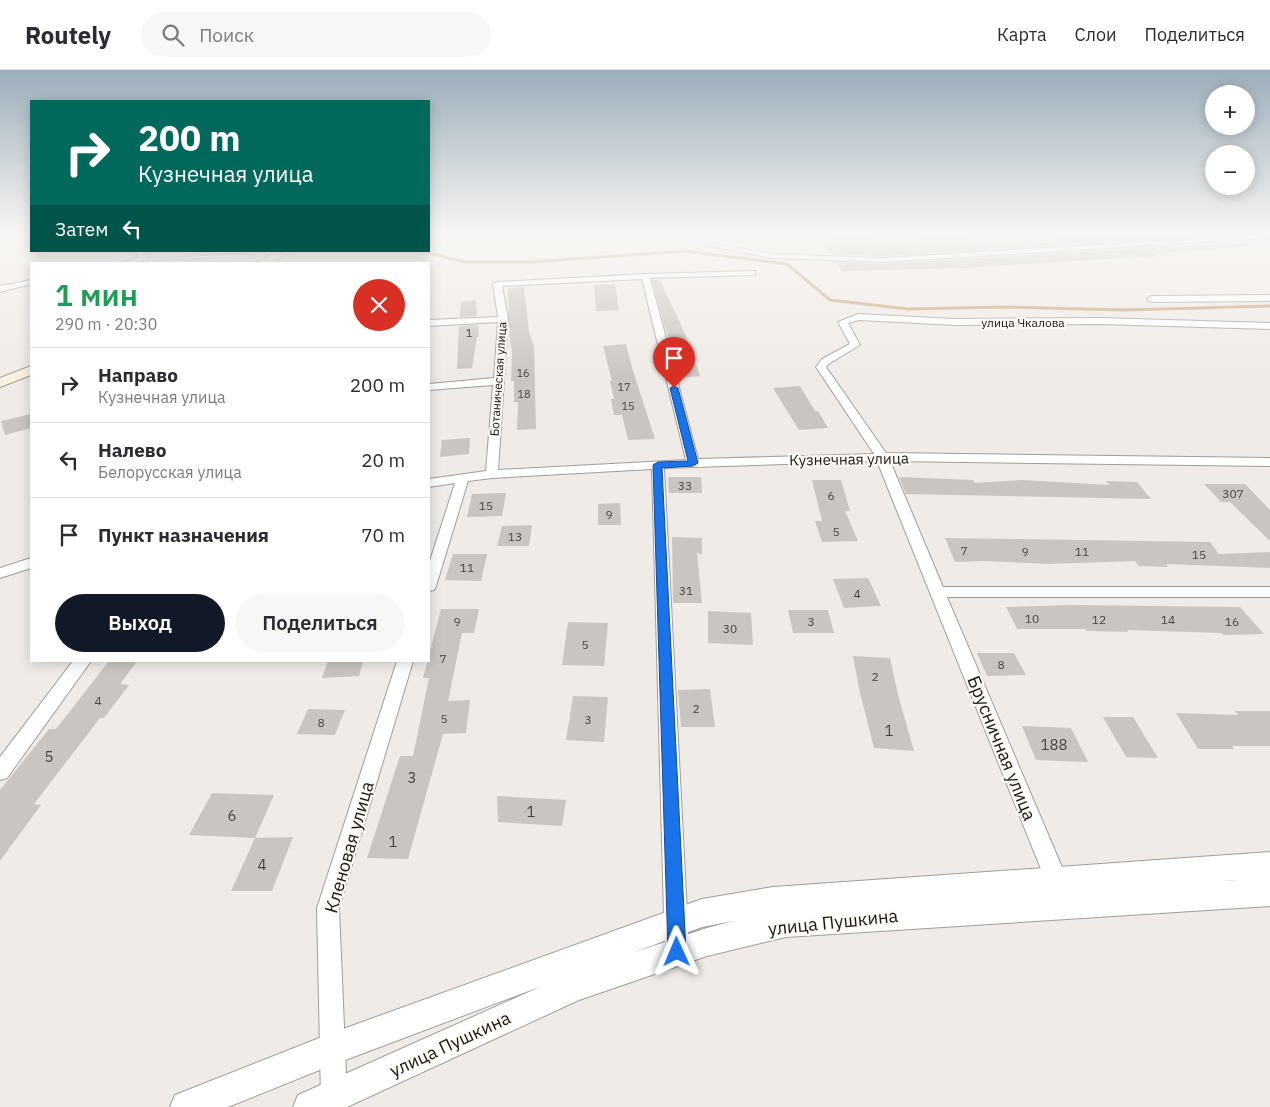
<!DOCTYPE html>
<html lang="ru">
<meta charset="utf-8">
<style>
:root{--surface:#fff;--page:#f7f7f7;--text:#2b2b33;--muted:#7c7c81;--line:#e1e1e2;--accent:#111827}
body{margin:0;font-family:"IBM Plex Sans",sans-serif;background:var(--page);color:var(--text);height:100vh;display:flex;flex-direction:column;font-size:19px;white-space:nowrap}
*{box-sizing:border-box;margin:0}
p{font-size:16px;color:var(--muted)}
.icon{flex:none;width:28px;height:28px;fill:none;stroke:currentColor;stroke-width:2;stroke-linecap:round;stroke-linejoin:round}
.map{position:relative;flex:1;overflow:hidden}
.details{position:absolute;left:30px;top:192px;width:400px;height:400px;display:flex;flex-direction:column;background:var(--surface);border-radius:0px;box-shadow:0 2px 12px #0003}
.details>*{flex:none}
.guide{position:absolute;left:30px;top:30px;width:400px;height:152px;border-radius:0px;box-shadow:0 2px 12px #0003;background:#00695c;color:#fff;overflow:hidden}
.controls{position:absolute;left:1205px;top:15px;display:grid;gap:10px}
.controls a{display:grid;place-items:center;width:50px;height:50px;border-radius:50%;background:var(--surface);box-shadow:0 2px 12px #0003;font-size:25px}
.pin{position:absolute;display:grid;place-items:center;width:42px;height:42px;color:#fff;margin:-51px -21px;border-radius:50% 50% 50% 0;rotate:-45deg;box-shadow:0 0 5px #0007}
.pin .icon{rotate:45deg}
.me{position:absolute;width:55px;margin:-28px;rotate:359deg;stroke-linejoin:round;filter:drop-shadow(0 0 4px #0008)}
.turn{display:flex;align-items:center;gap:18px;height:105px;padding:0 25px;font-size:22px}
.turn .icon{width:65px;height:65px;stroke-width:2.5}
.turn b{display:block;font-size:35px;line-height:42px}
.then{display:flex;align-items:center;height:48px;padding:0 25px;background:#0003;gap:10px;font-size:19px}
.round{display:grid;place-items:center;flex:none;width:52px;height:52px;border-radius:26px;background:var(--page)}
.headline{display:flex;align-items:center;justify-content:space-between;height:85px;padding:0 25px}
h1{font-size:30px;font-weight:600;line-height:38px;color:#1e9e55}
.action{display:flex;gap:10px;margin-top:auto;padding:10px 25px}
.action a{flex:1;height:58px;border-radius:30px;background:var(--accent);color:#fff;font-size:20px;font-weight:600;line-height:58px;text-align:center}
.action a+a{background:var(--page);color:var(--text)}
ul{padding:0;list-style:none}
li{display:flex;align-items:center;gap:15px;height:75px;padding:0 25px;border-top:1px solid var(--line)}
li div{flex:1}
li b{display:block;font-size:19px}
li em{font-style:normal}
header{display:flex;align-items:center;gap:30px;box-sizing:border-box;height:70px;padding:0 25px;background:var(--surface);border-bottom:1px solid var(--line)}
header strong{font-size:24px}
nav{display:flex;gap:28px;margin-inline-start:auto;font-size:18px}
.search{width:350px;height:45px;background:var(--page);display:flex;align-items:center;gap:12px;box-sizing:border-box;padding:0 18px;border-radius:28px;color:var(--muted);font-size:19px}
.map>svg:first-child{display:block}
</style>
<header>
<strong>Routely</strong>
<div class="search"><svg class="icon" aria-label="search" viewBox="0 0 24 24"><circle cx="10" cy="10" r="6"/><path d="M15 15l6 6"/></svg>Поиск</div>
<nav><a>Карта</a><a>Слои</a><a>Поделиться</a></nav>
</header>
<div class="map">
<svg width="1270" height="1037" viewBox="0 0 1270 1037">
<rect width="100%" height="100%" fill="#f0ebe6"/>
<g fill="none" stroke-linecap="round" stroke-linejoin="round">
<path stroke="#c7a375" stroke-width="3" d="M422 181 464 192H532L685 181 787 194 830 230 908 239 1003 237 1124 240 1270 236"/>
</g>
<path fill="#cac5c0" d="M1140 163H1221L1226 165 884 186 830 184 817 169 866 165 875 173 924 169 920 166 966 165 977 172Z
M1242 172 1253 176 1154 184 1157 186 973 197 974 198 843 201 836 192 884 194Z
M652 210H660L686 266 700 306 681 308 672 283H675L665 258Z
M615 214 619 240 596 241 594 215Z
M524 217 529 262 534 276 536 359 517 360 518 332H514V311H511L512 281 509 264 508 218Z
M476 230 477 246 460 247 461 232Z
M478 255 479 267H477L472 298 457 299 459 256Z
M626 274 633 301 655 369 628 370 622 345H614L611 329H614L610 311H612L603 276Z
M800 316 815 341H818L828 358 799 360 773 318Z
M31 344V358L5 365 1 351Z
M470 368 469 384 440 387 442 370Z
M668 407H701L702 423H669Z
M899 407 973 410 975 413 1023 410 1109 415 1106 411 1137 412 1151 429 906 424Z
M812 410H841L850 441H845L858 471 822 472 815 451H822Z
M1204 414H1245L1270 440V471L1230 432H1221Z
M506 423 502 446 467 447 472 424Z
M620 433 621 455H598V434Z
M532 455 529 476H497L502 456Z
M672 467 702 468V484L697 483 702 533H673Z
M945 468 1210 472 1219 484 1270 482V498L1166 494 1168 497 1139 496 1135 491 1049 494 985 491 955 492Z
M453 484H487L481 511 445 510Z
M868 508 881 536 844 538 833 509Z
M1071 535 1240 537 1264 564 1223 565 1222 563 1127 560 1128 562 1087 561 1085 559H1017L1006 537Z
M441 539H479L474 563H462L448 631 470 630 466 663 443 664 408 789 367 788 400 686H413L429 608H423Z
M788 540H828L834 563H793Z
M708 541 751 543 753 575 708 573Z
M568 552 608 553 604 596 562 595Z
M977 583H1014L1026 605 987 606Z
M853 586 890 588 898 625 914 681 874 678 860 623Z
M109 591H137L120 614 129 615 104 648H100L34 734 41 735 0 791V720L49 659H56Z
M328 591H363L359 606 322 608Z
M710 619 715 657H681L678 620Z
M573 626 608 627 604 672 566 670Z
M308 639 345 640 335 665 297 664Z
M1235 641H1270V676H1232L1234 679H1198L1176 643 1238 645Z
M1103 647H1133L1158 688 1126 687Z
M1022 656 1071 658 1088 692 1036 690Z
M212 723 274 725 255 768 189 765Z
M497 726 566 730 562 756 498 752Z
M293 767 272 821H231L255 768Z"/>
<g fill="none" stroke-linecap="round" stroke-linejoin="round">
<g stroke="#a19d98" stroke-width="1">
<path id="service" d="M245 184 279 191 277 192 245 186 138 191 136 190 138 189Z"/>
</g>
<g stroke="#a19d98" stroke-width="2">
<path id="minor" d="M1270 164V168L884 192 771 188 690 172 694 170 771 184 884 188Z
M135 181H143L147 188 146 190 133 194H121L139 187Z
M752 201H755V205L650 208 698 389 874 384 816 297 822 289 850 274 838 252 858 244 955 249 1100 248 1270 253V259L1100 254 955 255 859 250 848 253 860 275 830 293 826 297 886 383 1270 388V396L890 391 943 517H1270V527H947L1070 816 1067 824 1059 827 1051 824 877 391 664 398 689 882 685 890 677 894 669 890 665 882 652 399 492 408 468 411 436 516 434 520 429 521V494L455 413 429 417V409L486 401 493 315 429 320V314L494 308 498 252 429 256V250L498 247 493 214 497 212 645 204ZM642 209 686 390 498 400 508 249 502 216Z
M31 210V214L0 222V216Z
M1270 225V231L1151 232 1147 229 1151 226Z
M31 488V498L0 508V498Z
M73 591H91L7 708 0 710V687Z
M397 591H413L339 838 347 1028 343 1037H325L321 1028 317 838Z"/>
</g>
<g stroke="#a19d98" stroke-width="2">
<path id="tertiary" d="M1270 782V808L1222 811 1270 808V836L786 867 707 886 579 930 347 1037H293L298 1025 542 916 332 995 228 1037H170L175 1025 332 963 702 829 773 817ZM733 851 707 858 632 883 702 857Z"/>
</g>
<g stroke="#a19d98" stroke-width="2">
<path id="secondary" d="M278 181H292L268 194H254Z
M31 296V305L0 317V308Z"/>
</g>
<use href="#service" fill="#fff" fill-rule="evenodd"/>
<use href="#minor" fill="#fff" fill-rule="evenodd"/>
<use href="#tertiary" fill="#fff" fill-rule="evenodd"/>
<use href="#secondary" fill="#fdf1e0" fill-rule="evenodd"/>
</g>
<linearGradient id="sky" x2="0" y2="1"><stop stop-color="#9badba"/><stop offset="0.53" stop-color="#f8f6f4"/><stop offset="1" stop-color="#f8f6f4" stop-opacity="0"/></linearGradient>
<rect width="1270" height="308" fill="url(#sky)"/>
<path fill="#1a73e8" stroke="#114b97" d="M674 316 678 318 698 393 693 396 662 398 686 882 683 888 677 891 671 888 668 882 653 395 658 392 688 391 670 318Z"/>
<g text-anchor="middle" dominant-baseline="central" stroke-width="4.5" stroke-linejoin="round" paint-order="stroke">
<g font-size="11" fill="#454340">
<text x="469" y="263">1</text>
<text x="523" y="303">16</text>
<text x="624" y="317">17</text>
<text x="524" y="324">18</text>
<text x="628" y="336">15</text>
</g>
<g font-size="12" fill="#191816" stroke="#fdf9f3">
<text x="1023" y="252">улица Чкалова</text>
<text transform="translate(498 309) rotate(-86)">Ботаническая улица</text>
</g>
<g font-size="12" fill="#454340">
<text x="685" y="415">33</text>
<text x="1233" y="423">307</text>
<text x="831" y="425">6</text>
<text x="486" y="435">15</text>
<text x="609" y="444">9</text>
<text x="836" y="461">5</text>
<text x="515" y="466">13</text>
<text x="964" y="480">7</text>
<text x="1025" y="481">9</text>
<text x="1082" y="481">11</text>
<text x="1199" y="484">15</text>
<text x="467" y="497">11</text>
<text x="686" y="520">31</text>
<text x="857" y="523">4</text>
<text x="1032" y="548">10</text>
<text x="1099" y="549">12</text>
<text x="1168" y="549">14</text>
<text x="457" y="551">9</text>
<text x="811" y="551">3</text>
<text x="1232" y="551">16</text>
<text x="730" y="558">30</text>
<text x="585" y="574">5</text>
<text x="443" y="588">7</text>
<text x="1001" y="594">8</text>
<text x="875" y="606">2</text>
<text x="98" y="630">4</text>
<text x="696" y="638">2</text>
<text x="444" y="648">5</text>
<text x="588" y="649">3</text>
<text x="321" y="652">8</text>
</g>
<g font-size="15" fill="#191816" stroke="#fdf9f3">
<text transform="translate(849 389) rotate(-1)">Кузнечная улица</text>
</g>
<g font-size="15" fill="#454340">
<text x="889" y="660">1</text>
<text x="1054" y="674">188</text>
<text x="49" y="686">5</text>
<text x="412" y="707">3</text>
<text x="531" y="741">1</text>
<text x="232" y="745">6</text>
<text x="393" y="771">1</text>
<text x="262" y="794">4</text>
</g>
<g font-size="18" fill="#191816" stroke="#fdf9f3">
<text transform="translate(1002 678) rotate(68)">Брусничная улица</text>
<text transform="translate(349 777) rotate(-74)">Кленовая улица</text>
<text transform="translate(833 852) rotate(-6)">улица Пушкина</text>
<text transform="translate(450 974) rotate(-25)">улица Пушкина</text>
</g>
</g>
</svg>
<div class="controls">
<a>+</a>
<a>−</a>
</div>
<div class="pin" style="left:674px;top:318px;background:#d93025"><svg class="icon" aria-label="arrive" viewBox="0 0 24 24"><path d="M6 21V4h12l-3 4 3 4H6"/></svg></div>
<svg class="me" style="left:677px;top:882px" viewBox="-20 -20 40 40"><path d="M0-17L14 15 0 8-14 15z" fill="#1a73e8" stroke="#fff" stroke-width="4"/></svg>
<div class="guide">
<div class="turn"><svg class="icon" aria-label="right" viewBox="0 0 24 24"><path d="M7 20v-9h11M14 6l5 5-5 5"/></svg><div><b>200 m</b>Кузнечная улица</div></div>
<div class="then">Затем<svg class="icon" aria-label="left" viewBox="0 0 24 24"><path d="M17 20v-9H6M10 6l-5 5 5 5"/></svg></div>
</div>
<section class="details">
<div class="headline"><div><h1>1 мин</h1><p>290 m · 20:30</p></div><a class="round" style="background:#d93025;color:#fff"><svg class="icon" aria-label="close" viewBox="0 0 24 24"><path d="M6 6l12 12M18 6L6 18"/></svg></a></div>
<ul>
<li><svg class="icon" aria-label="right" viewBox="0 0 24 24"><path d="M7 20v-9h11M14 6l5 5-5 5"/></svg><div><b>Направо</b><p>Кузнечная улица</p></div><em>200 m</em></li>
<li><svg class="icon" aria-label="left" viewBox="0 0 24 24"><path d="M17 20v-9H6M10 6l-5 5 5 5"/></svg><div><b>Налево</b><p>Белорусская улица</p></div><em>20 m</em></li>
<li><svg class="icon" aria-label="arrive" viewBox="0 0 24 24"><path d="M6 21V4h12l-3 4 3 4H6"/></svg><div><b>Пункт назначения</b></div><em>70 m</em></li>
</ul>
<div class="action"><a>Выход</a><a>Поделиться</a></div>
</section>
</div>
